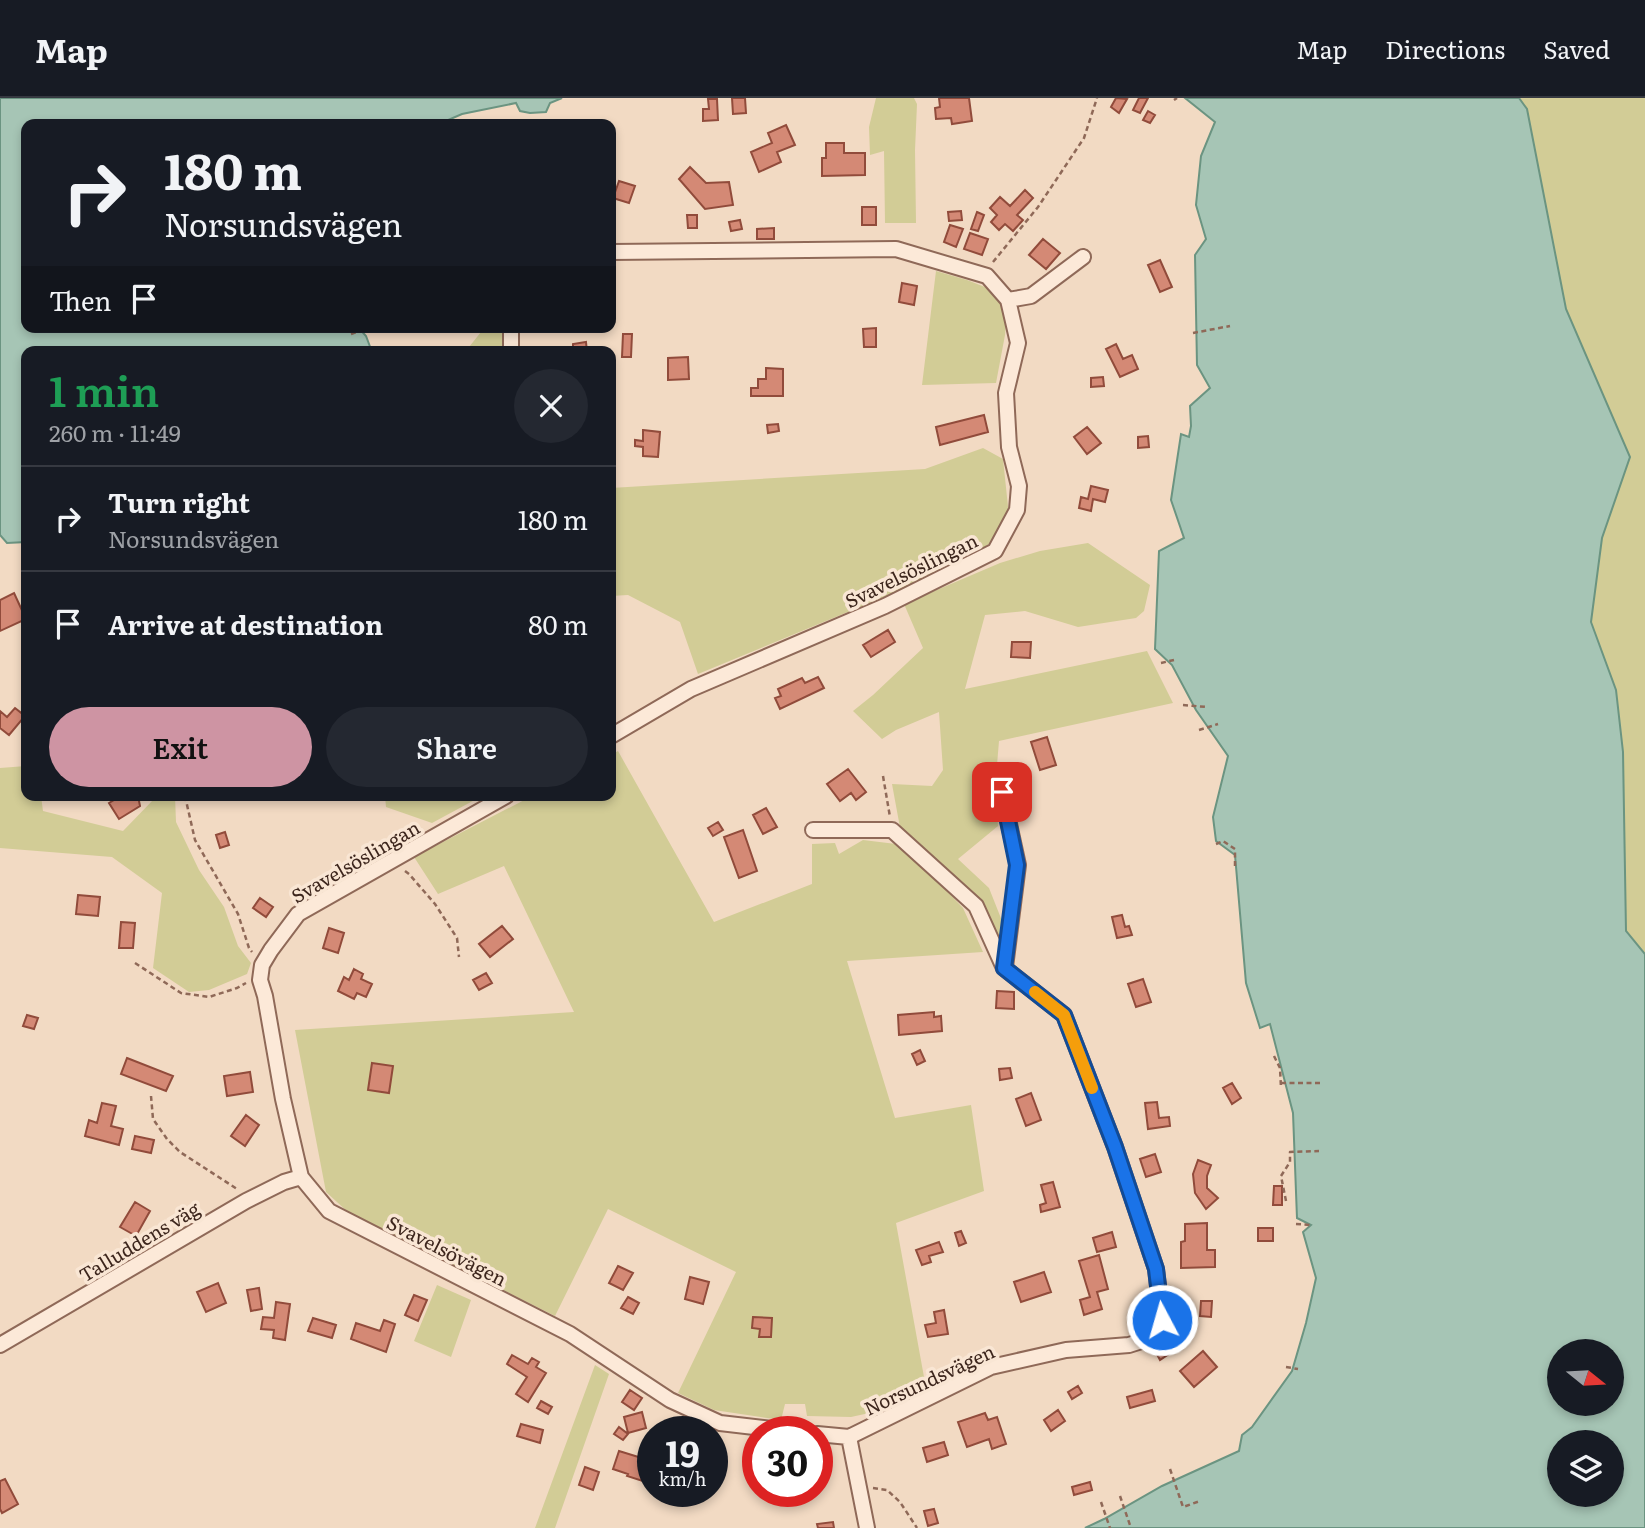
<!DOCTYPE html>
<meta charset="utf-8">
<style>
:root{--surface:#171b24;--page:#242831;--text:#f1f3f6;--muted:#9ea1a6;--line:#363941;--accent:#ce94a3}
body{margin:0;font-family:Literata,serif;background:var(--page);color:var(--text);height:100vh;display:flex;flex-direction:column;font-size:26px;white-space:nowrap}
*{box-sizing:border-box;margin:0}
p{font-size:23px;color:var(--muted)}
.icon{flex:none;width:38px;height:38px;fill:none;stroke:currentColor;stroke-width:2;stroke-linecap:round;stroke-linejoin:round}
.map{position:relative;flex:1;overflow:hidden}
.sheet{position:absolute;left:21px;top:248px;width:595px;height:455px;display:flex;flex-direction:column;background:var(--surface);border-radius:14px;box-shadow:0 4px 10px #0003}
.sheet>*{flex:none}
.guide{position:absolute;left:21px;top:21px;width:595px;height:214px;border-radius:14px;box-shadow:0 4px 10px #0003;background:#171b24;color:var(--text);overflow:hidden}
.needle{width:46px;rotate:108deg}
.buttons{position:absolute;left:1547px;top:1241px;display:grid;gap:14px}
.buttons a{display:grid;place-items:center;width:77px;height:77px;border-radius:50%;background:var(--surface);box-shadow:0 4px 10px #0003;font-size:35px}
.speed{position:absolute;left:637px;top:1318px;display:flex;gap:14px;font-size:35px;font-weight:700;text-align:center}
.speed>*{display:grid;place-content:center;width:91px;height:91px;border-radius:50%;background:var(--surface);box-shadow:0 4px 10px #0003;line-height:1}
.speed small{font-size:18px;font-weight:400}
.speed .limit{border:10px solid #d22;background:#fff;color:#111}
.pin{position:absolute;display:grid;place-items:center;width:60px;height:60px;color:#fff;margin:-30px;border-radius:14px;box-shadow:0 4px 10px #0006}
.me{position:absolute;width:77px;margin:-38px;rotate:354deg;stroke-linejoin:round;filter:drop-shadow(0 0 5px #0008)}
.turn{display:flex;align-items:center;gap:24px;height:147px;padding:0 28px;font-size:32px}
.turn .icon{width:91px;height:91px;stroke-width:2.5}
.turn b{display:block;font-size:49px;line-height:60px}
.then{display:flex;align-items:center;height:66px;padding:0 28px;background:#0003;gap:14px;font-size:26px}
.round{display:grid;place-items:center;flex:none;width:74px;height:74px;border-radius:37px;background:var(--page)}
.summary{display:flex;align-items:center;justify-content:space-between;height:119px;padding:0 28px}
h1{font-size:42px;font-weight:600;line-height:52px;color:#1e9e55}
.primary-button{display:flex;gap:14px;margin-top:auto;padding:14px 28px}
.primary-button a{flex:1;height:80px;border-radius:42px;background:var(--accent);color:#111;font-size:28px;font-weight:600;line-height:80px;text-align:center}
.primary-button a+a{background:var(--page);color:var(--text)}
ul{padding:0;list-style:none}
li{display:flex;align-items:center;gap:21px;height:105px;padding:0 28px;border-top:2px solid var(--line)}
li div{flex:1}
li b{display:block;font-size:26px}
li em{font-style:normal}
header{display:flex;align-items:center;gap:42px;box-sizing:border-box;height:98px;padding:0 35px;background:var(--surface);border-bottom:2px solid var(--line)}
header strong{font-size:33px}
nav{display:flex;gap:38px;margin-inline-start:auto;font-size:24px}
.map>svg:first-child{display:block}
</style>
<header>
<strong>Map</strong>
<nav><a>Map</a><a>Directions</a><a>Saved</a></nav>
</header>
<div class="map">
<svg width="1645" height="1430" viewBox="0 0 1645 1430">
<rect width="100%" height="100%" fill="#f2dac3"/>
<path fill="#d2cc96" d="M876 0H914L917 6 915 52 916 125H885L884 53 870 57 869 29Z
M1519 0H1645V856L1626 833 1623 654 1616 592 1591 524 1602 440 1630 359 1566 211 1527 11Z
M936 173 967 182 990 191 1007 212 1005 237 996 285 922 287Z
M485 229H505L506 254H465Z
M983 350 1003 361 1009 418 993 443 954 470 698 576 680 524 628 497 611 498V390L925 371Z
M1088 445 1150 487 1144 513 1136 520 1078 529 1025 513 985 517 965 591 1147 553 1173 605 999 643 995 691 998 728 958 761 989 790 1006 833 1000 848 979 800 901 735 892 686 932 688 943 672 939 614 896 632 882 641 853 613 873 597 923 550 904 506 1000 465 1040 453Z
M618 653 714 824 812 786V746L835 745 839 756 863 742 896 746 926 771 963 810 983 854 847 863 895 1020 971 1007 984 1093 896 1125 926 1290 883 1312 851 1319 807 1318 805 1306H785L781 1322 714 1312 678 1295 736 1174 608 1111 555 1218 349 1115 326 1094 295 932 574 914 504 768 438 796 414 759 532 698H611V657Z
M26 668V698H41L43 713 123 733 154 701V698H175L176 724 199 772 224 809 238 848 251 865 247 876 209 892 189 894 153 870 162 795 112 759 0 750V670Z
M385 698H482L432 725 386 709Z
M437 1187 471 1202 451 1259 414 1243Z
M595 1267 609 1276 555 1430H535Z"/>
<path fill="#a6c5b5" stroke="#6b9481" stroke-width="2" fill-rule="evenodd" d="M0 0H562L550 5 546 14 530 15 520 13 516 5 462 16 439 26H26V229H358L366 238 372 254H26V444L7 445 0 437Z
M1185 0H1519L1527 11 1566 211 1630 359 1602 440 1591 524 1616 592 1623 654 1626 833 1645 856V1430H1085L1104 1421 1162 1388 1239 1353 1242 1337 1252 1329 1292 1273 1306 1225 1316 1180 1303 1134 1311 1127 1297 1120 1293 1015 1270 926 1260 930 1246 885 1235 757 1216 743 1213 719 1228 658 1196 612 1172 567 1155 551 1159 453 1184 440 1171 402 1181 336 1189 339 1191 328 1190 308 1210 290 1197 267 1195 157 1206 141 1196 107 1201 58 1215 24ZM1559 1253H1612V1306H1559ZM1559 1344H1612V1396H1559Z"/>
<path fill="#d48975" stroke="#914b3b" stroke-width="2" d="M732 0H745L746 15 733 16Z
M939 0H969L972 23 952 26 951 20 936 21 935 10 940 9Z
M1116 0 1127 1 1119 15 1111 9Z
M1139 0H1148L1140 15 1133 12Z
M708 1H717L718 22 703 23V11H709Z
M1148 13 1155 17 1150 25 1143 22Z
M786 27 795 47 777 54 781 64 759 74 751 54 772 45 768 35Z
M826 45H844V55H865V77L822 78V60H826Z
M690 69 706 85 729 84 733 107 705 111 679 81Z
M619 83 635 88 629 105 613 100Z
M1025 92 1033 100 1017 117 1023 122 1013 133 1005 126 999 132 991 124 997 117 990 110 1000 99 1010 108Z
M862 109H876V127H862Z
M961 113 962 122 949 123 948 114Z
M977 114 984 117 978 133 971 131Z
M687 117H697V130H688Z
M740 122 742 131 731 133 729 124Z
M950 127 963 131 956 149 944 144Z
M774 130V141H757V131Z
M970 135 988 141 982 157 964 151Z
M1043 141 1060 155 1046 171 1029 157Z
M1160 162 1172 189 1160 194 1148 167Z
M902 185 917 188 914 207 899 204Z
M876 230V249H864L863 231Z
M623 236H632L631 259H622Z
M586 244 587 254H568L573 252V246Z
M1116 246 1123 261 1132 257 1138 271 1120 279 1106 251Z
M688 259 689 281 668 282V260Z
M766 270 783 271V298H751V290H758V281H766Z
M1103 279 1104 288 1091 289V280Z
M984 317 988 334 940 347 936 329Z
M778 326 779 333 768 335 767 327Z
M1087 329 1101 345 1087 356 1074 339Z
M643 332 660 334 658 359 643 358V349L635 348V342L643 343Z
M1148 338 1149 349 1138 350V339Z
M1091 388 1108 392 1105 404 1093 401 1091 413 1079 410 1081 399 1088 401Z
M14 495 26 521 0 533V502Z
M888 532 895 544 871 559 863 547Z
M1012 544H1031L1030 560 1011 559Z
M818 579 824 590 780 611 775 600 781 598 778 591 802 580 805 585Z
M15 610 25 618 9 637 0 630V613L7 619Z
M1047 639 1056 667 1040 672 1031 644Z
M848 671 866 694 856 702 851 695 840 703 827 686Z
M138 698 140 708 119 721 109 705 121 698Z
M766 710 777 729 763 736 753 717Z
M718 724 723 732 713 738 708 730Z
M743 732 757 773 739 780 724 739Z
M225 734 229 747 220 750 216 737Z
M78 797 100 799 98 818 76 816Z
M260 800 273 809 266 819 253 810Z
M1122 817 1125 829 1129 828 1132 837 1117 840 1112 819Z
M121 824 135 825 133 850H119Z
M502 828 513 841 490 859 479 846Z
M329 830 344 835 338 855 323 850Z
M354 871 363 876 361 881 372 886 366 899 357 895 354 901 338 893 344 879 349 882Z
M486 875 492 885 479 892 473 882Z
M1143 881 1151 904 1136 909 1128 886Z
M997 893 1014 894V911L996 910Z
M934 914V919L941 918 942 933 899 937 898 917Z
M27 917 38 920 34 931 23 928Z
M920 952 925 963 917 967 912 956Z
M127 960 173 978 166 993 121 976Z
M372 965 393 968 389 995 368 992Z
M1010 970 1012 980 1000 982 999 971Z
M250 974 253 994 227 998 224 978Z
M1232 985 1241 1000 1232 1006 1223 990Z
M1031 995 1041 1022 1026 1028 1016 1001Z
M1157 1004 1159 1020 1169 1019 1170 1028 1148 1031 1145 1005Z
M102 1005 116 1008 111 1028 123 1031 119 1047 85 1038 89 1022 97 1025Z
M246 1017 259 1027 245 1048 231 1038Z
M135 1038 154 1042 151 1055 132 1051Z
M1155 1056 1161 1074 1146 1079 1140 1061Z
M1198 1062 1211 1067 1207 1078V1090L1218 1100 1206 1111 1195 1095 1193 1076Z
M1053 1084 1060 1109 1041 1114 1040 1107 1046 1105 1041 1087Z
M1274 1088H1282V1107H1273Z
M135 1104 150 1113 136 1138 120 1129Z
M1207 1125V1152H1215V1169L1181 1170V1144L1185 1143V1126Z
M1258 1130H1273V1143H1258Z
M961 1133 966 1145 959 1148 955 1135Z
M1112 1134 1116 1149 1097 1154 1093 1140Z
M939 1144 943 1154 929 1158 931 1164 922 1167 916 1152Z
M1099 1157 1108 1191 1097 1194 1102 1211 1084 1217 1080 1202 1090 1199 1079 1163Z
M618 1168 633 1175 623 1192 609 1185Z
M1044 1174 1051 1194 1021 1204 1014 1184Z
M690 1179 709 1184 703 1206 685 1201Z
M218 1185 226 1205 206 1214 197 1194Z
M259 1190 262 1211 251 1213 247 1192Z
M414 1197 427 1202 418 1223 405 1217Z
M628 1199 639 1205 633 1216 621 1210Z
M1201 1203H1212L1211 1219 1200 1218Z
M276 1204 290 1206 285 1242 273 1240 274 1232 261 1231 263 1219 274 1220Z
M944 1212 948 1236 928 1239 925 1227 936 1225 934 1214Z
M753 1219 772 1220 771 1239H759L760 1231 752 1230Z
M313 1220 336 1227 332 1240 308 1233Z
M384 1222 395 1226 386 1254 351 1241 356 1225 380 1233Z
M1164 1240 1172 1254 1160 1262 1152 1247Z
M1203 1253 1217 1269 1194 1289 1180 1273Z
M512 1257 528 1266 532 1260 539 1264 536 1269 546 1275 528 1304 516 1296 527 1279 507 1266Z
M1078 1288 1082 1295 1072 1301 1068 1294Z
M630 1292 642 1300 634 1312 622 1304Z
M1152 1292 1155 1303 1130 1310 1127 1299Z
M541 1303 552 1309 548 1316 537 1310Z
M1058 1312 1065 1323 1051 1333 1044 1322Z
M642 1314 646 1330 628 1335 624 1319Z
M985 1315 988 1322 997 1319 1006 1346 992 1351 989 1341 967 1349 958 1324Z
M521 1326 543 1332 540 1345 517 1338Z
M619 1329 628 1336 623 1342 614 1336Z
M944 1344 948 1357 927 1364 923 1350Z
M619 1353 645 1361V1363L653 1366V1372L649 1385 627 1378 628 1376 613 1371Z
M712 1362 723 1364 722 1374 712 1373Z
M585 1369 599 1374 593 1392 579 1387Z
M5 1381 18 1406 2 1415 0 1411V1383Z
M1090 1384 1092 1392 1074 1397 1072 1389Z
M934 1411 938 1425 928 1428 924 1413Z
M833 1424 834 1430H818L817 1426Z"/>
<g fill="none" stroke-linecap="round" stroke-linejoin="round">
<g stroke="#8f6958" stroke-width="18">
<path id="street" d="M611 154 896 151 987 178 1008 202 1018 245 1006 295 1009 349 1019 388 1017 412 995 453 885 508 691 591 611 638
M1008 202 1031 198 1083 159
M511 229V254
M1002 694 1018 767 1005 869
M506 698 298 816 271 852 262 867 260 882 265 898 283 1001 301 1079 329 1113 570 1236 670 1302 720 1325 797 1334
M813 732H892L976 808 1004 870 1064 917 1115 1049 1156 1171 1162 1222 1151 1240 1129 1247 1066 1252 991 1269 849 1339
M0 1247 246 1103 284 1084 301 1079
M817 1336 849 1339
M849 1339 867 1430"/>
</g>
<path stroke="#8f6958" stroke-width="2.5" stroke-dasharray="5 3.5" stroke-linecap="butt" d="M1174 2 1177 0
M438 23 440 26
M993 164 1038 109 1084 40 1097 0
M1193 235 1230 228
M351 236 367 230
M368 254 375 249
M1161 565 1174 562
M1183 607 1207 609
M1199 632 1218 626
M883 678 890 719
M185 698 195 742 238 816 249 850 252 854
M1216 746 1223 743 1235 751V771
M405 773 409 776 435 806 457 840 459 859
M135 865 181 895 209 899 237 890 246 885
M1274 958 1280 970 1281 990
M1281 985H1322
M151 998 153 1021 167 1041 180 1054 237 1091
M1286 1103 1281 1078 1290 1064V1054L1319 1053
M1296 1126 1310 1127
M1286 1269 1298 1271
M1170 1371 1183 1409 1200 1403
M873 1390 887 1392 900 1404 917 1430
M1120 1398 1131 1430
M1101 1404 1110 1430"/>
<use href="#street" stroke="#fce9d8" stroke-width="14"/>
</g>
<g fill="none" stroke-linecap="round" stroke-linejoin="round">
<g stroke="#114b97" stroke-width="18">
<path id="route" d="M1002 694 1017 767 1004 870 1064 917 1115 1049 1156 1171 1162 1222"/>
</g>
<use href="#route" stroke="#1a73e8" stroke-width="12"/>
<path stroke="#f59e0b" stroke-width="12" d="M1035 894 1064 917 1092 990"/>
</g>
<g text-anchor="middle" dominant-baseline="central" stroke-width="7" stroke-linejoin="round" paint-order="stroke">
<g font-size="19" fill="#3d261d" stroke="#f9e6d4">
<text transform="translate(911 472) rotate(-26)">Svavelsöslingan</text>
<text transform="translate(355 763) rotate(-30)">Svavelsöslingan</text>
<text transform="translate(139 1143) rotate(-31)">Talluddens väg</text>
<text transform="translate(447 1152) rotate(27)">Svavelsövägen</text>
<text transform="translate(929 1281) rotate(-25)">Norsundsvägen</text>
</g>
</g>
</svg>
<div class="buttons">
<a><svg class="needle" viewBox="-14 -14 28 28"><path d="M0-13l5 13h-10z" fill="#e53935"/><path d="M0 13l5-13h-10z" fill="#9ea1a6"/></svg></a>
<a><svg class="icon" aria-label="layers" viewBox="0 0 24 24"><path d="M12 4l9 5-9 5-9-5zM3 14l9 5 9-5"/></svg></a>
</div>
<div class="speed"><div>19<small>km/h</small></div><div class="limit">30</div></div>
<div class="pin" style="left:1002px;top:694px;background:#d93025"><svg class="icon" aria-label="arrive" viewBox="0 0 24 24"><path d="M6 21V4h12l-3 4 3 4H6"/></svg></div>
<svg class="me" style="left:1162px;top:1222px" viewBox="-20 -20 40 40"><circle r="17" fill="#1a73e8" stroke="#fff" stroke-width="3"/><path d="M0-11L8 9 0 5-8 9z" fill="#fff"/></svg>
<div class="guide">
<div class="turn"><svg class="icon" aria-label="right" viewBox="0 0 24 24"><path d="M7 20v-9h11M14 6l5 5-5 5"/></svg><div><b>180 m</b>Norsundsvägen</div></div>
<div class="then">Then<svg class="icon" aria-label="arrive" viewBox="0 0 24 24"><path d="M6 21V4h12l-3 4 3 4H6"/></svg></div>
</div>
<section class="sheet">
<div class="summary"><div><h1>1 min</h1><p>260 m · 11:49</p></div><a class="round"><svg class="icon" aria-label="close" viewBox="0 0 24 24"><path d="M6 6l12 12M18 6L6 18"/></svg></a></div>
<ul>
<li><svg class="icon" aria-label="right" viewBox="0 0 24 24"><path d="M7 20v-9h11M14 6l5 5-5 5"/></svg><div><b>Turn right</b><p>Norsundsvägen</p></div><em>180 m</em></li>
<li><svg class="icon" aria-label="arrive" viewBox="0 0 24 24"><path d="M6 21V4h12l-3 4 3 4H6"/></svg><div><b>Arrive at destination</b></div><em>80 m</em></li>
</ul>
<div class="primary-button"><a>Exit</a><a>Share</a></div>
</section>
</div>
